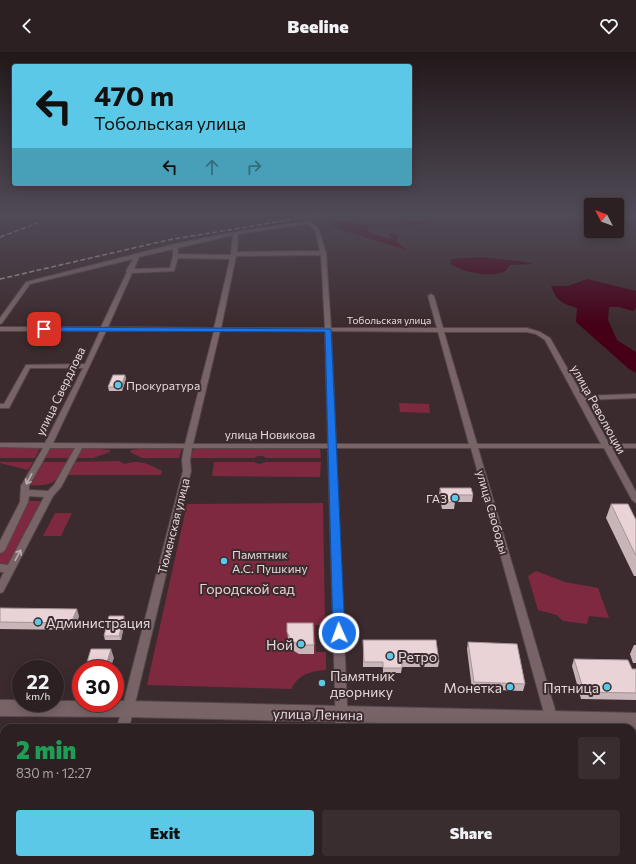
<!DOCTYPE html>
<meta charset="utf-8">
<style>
:root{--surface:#2d2022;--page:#392d2f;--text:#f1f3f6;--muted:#a7a3a5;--line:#483e40;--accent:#5ac8e6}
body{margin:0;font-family:Commissioner,sans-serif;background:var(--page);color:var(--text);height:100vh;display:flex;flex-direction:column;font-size:15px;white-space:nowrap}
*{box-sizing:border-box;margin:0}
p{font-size:13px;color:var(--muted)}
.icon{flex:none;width:22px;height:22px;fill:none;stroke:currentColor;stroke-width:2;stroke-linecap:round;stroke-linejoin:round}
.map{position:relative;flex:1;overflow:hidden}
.details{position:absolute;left:0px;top:672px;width:636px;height:140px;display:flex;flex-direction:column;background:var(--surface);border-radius:12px 12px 0 0;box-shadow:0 2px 10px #0003,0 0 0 1px var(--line)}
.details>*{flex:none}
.hud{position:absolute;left:12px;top:12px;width:400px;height:122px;border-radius:4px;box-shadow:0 2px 10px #0003,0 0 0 1px var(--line);background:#5ac8e6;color:#111;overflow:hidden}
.needle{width:26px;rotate:312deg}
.buttons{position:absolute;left:584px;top:146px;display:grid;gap:8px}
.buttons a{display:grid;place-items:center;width:40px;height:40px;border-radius:4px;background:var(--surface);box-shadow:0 2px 10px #0003,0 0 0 1px var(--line);font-size:20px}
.speed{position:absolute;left:12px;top:608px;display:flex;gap:8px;font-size:20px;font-weight:700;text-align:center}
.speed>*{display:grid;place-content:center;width:52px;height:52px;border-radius:50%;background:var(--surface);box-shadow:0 2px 10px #0003,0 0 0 1px var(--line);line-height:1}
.speed small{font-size:10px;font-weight:400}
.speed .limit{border:6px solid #d22;background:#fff;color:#111}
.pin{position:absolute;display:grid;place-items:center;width:34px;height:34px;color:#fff;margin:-17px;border-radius:8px;box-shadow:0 2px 6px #0006}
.me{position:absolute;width:44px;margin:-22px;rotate:358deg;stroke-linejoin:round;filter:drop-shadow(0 0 3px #0008)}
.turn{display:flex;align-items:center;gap:14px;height:84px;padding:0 16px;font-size:18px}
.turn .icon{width:52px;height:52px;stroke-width:2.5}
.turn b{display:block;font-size:28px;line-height:34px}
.lanes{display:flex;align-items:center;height:38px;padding:0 16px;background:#0003;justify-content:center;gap:20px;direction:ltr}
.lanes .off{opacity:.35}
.round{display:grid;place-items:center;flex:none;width:42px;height:42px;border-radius:4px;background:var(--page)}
.headline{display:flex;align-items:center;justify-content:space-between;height:68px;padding:0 16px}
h1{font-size:24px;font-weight:800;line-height:30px;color:#1e9e55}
.cta{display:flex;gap:8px;margin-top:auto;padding:8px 16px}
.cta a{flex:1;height:46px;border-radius:4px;background:var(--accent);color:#111;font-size:16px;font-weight:800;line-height:46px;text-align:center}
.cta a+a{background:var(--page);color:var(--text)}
header{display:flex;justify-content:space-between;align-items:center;height:52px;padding:0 16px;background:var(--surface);font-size:18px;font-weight:800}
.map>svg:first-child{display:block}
</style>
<header><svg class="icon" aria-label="back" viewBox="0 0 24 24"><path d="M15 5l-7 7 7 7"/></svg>Beeline<svg class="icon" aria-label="heart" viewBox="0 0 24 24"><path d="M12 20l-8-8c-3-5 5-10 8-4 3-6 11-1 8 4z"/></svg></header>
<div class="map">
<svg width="636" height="812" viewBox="0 0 636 812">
<rect width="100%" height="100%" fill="#3c2b2e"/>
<path fill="#7e293f" d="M399 351 429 352 430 361 400 360Z
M0 396H40L35 406H0Z
M49 396H72L74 398 70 406H42Z
M91 396 110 398V400L93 406H75L79 397Z
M147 396H182L179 406H142L130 400 131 398Z
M196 397H320L321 406H266C262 403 259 403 254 406H191L193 398Z
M119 409 125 412C140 407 149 412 162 419L161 423H68L73 410Z
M0 410H33L28 418 0 411Z
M40 410H67C57 432 52 434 29 433Z
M214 410H254L259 412 266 410H321L320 425 212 424Z
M28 449H41L10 513H0V503Z
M323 451 325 573H315L316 600H326V618C311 619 299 622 291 637L147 633 187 452Z
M55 461H72L61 484H43Z
M536 519 565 530 598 536 609 566 589 564 587 572 563 569 557 563 538 558 528 524Z"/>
<path fill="#450017" d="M438 167 422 172 371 174 366 177C371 182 385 187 393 186L389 183 390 181 399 183 396 189 407 198 341 178 331 172C344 167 355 173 368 173 389 172 417 172 438 167Z
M482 205 526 210 532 212 510 213C507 216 507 218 504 220 490 226 461 220 449 211L452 209 450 207H452Z
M587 227 636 239V256L633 259 619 255H609L608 268 617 288 636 300V321L629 317 576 270 577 256C562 251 557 250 551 234H568Z"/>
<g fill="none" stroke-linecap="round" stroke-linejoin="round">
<g stroke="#544749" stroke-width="2">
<path id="minor" d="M309 169 319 178 326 201 331 276H437L428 244 431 242 434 244 443 276H527L540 280 550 286 583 344 636 342V346L585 348 609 392H636V396H612L636 440V451L632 448 604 396H478L558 668 556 672 552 673 548 672 546 668 471 396H336L348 676H336L328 396H192L190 408 191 419 129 676H117L183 419 182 408 184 396H82L61 435 53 444 3 540 0 541V528L4 520H0V512L8 513 44 445 29 444 28 450 5 498 3 500 0 501V489L20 450 21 434 43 396 0 395V391H45L83 316H30L9 356H0V352H4L26 313 85 312 100 279H0V275H101L127 220 126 219 133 207 30 232 2 271 0 272V266L26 230 175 192 246 178ZM308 172 315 178 320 199 237 200 238 182ZM233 183 231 203 178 202V196ZM173 197V204L170 216 134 217 139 205ZM321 203 325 276H221L236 204ZM178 206 230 207 214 276 108 275 132 221 174 219ZM106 279H214L185 392 53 391ZM220 279H325L328 392H193ZM331 279 438 280 469 392H336ZM444 280H527L536 282 545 288 601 392H477ZM50 396H75L54 433 48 439 29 438V434Z
M83 808H97L96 812H82Z
M338 808H352L353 812H339Z"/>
</g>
<g stroke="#544749" stroke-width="2">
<path id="tertiary" d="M581 808H599L600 812H582Z"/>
</g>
<g stroke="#544749" stroke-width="2">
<path id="secondary" d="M0 648H21V651H55V649H81V651H115V649H128L636 661V677L128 665 0 664Z"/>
</g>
<use href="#minor" fill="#786467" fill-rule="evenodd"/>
<use href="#tertiary" fill="#786467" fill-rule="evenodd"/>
<use href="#secondary" fill="#786467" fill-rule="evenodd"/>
<path stroke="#ada0a2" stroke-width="1.5" stroke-dasharray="5 2.5" stroke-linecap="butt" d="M0 185 38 171
M0 227 168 188 331 161"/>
</g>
<path fill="#c8b5b8" d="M125 323 126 327 122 339H109L108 335Z
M440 436 473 443 472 450H455L454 457H442L439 443Z
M611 452 636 468V524H634L606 466Z
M0 556 79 564 74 578 0 577Z
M125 569 121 588H105L104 584Z
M287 571 314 593V602H299L294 599 290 595 288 589Z
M363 588 439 610 438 615H402L401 621H383V615H363Z
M468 590 525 632 523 639 472 637 467 597Z
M634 593H636V611H633L630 602Z
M574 607 632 617H636V648L581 647 572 614Z
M0 690H4V735H0Z"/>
<path fill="#a39496" d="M125 323 126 327 122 339 121 335Z
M77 557 79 564 74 578 71 571Z
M124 564 125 569 121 588 119 584Z
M111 597 114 606 110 617H105Z"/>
<path fill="#e9d3d6" stroke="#a39496" d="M113 323H125L121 335H108Z
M440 436H471L473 443H454L455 450H443Z
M611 452H628L636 468V504Z
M0 556 77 557 71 571 0 570Z
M109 564H124L119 584H104Z
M287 571H313L314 593H299L294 590 290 586 287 580Z
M363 588H436L439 610H402V616H383V610H364Z
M468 590 517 592 525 632 474 630Z
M91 597H111L105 617H85Z
M574 607 628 608 632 617H636V641L584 640Z
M0 690H4V730H0Z"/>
<defs><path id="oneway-shaft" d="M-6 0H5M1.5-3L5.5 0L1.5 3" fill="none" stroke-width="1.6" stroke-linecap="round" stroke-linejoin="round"/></defs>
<g stroke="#beafb1">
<use href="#oneway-shaft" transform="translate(29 427) rotate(118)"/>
<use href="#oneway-shaft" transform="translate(18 503) rotate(-62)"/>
</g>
<linearGradient id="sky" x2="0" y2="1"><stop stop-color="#211819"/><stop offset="0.59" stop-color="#504a57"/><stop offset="1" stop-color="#504a57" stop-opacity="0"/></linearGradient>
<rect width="636" height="274" fill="url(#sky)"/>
<path fill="#1a73e8" stroke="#114b97" d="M44 275 331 277 345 581 343 585 339 586 335 585 333 581 325 280 42 279 41 277Z"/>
<g fill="#5ac8e6" stroke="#3c2b2e" stroke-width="1.5">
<circle cx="118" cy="333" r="4"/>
<circle cx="455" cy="446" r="4"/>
<circle cx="224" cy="509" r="4"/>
<circle cx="38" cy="570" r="4"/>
<circle cx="301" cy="592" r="4"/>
<circle cx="390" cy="604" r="4"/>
<circle cx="322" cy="631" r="4"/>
<circle cx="510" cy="635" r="4"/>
<circle cx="607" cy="635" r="4"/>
</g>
<g text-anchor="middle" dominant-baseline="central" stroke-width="4" stroke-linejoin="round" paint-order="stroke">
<g font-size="10" fill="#e3d8d9" stroke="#3c2b2e">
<text x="389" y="268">Тобольская улица</text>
</g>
<g font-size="12" fill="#e3d8d9" stroke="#3c2b2e" text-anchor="start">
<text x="126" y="333">Прокуратура</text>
<text x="447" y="446" text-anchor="end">ГАЗ</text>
<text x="232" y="502">Памятник<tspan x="232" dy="14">А.С. Пушкину</tspan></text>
</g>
<g font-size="12" fill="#e3d8d9" stroke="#3c2b2e">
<text transform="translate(60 339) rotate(-64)">улица Свердлова</text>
<text transform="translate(599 357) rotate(61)">улица Революции</text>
<text x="270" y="382">улица Новикова</text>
<text transform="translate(493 460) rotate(74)">улица Свободы</text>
<text transform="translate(173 474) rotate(-76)">Тюменская улица</text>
</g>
<g font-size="14" fill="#efd3d7" stroke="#3c2b2e">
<text x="247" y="536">Городской сад</text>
</g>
<g font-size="14" fill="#e3d8d9" stroke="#3c2b2e" text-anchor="start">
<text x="46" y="570">Администрация</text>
<text x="293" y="592" text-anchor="end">Ной</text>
<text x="398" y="604">Ретро</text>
<text x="330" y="623">Памятник<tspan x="330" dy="16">дворнику</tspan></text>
<text x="502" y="635" text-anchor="end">Монетка</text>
<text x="599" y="635" text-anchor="end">Пятница</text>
</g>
<g font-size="14" fill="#e3d8d9" stroke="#3c2b2e">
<text transform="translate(318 662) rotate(1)">улица Ленина</text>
</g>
</g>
</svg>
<div class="buttons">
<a><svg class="needle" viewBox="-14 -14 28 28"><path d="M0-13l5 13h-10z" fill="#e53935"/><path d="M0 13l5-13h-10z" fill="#a7a3a5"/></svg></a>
</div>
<div class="speed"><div>22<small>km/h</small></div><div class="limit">30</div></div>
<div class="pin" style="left:44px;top:277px;background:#d93025"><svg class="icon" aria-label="arrive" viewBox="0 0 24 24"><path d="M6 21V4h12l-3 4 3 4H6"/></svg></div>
<svg class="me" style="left:339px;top:581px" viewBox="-20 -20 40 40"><circle r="17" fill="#1a73e8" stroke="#fff" stroke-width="3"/><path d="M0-11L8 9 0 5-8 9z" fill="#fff"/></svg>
<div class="hud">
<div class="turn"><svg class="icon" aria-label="left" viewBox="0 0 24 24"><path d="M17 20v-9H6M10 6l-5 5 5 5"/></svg><div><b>470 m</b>Тобольская улица</div></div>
<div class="lanes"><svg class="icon" aria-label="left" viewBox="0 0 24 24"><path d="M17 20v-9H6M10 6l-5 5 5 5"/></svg><svg class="icon off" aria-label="ahead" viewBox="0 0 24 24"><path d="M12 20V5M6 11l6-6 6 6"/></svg><svg class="icon off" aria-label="right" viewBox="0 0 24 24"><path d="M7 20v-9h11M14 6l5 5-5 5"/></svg></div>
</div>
<section class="details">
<div class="headline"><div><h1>2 min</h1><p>830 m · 12:27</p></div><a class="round"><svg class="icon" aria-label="close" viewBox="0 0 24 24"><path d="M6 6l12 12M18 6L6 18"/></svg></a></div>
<div class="cta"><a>Exit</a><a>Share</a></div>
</section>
</div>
